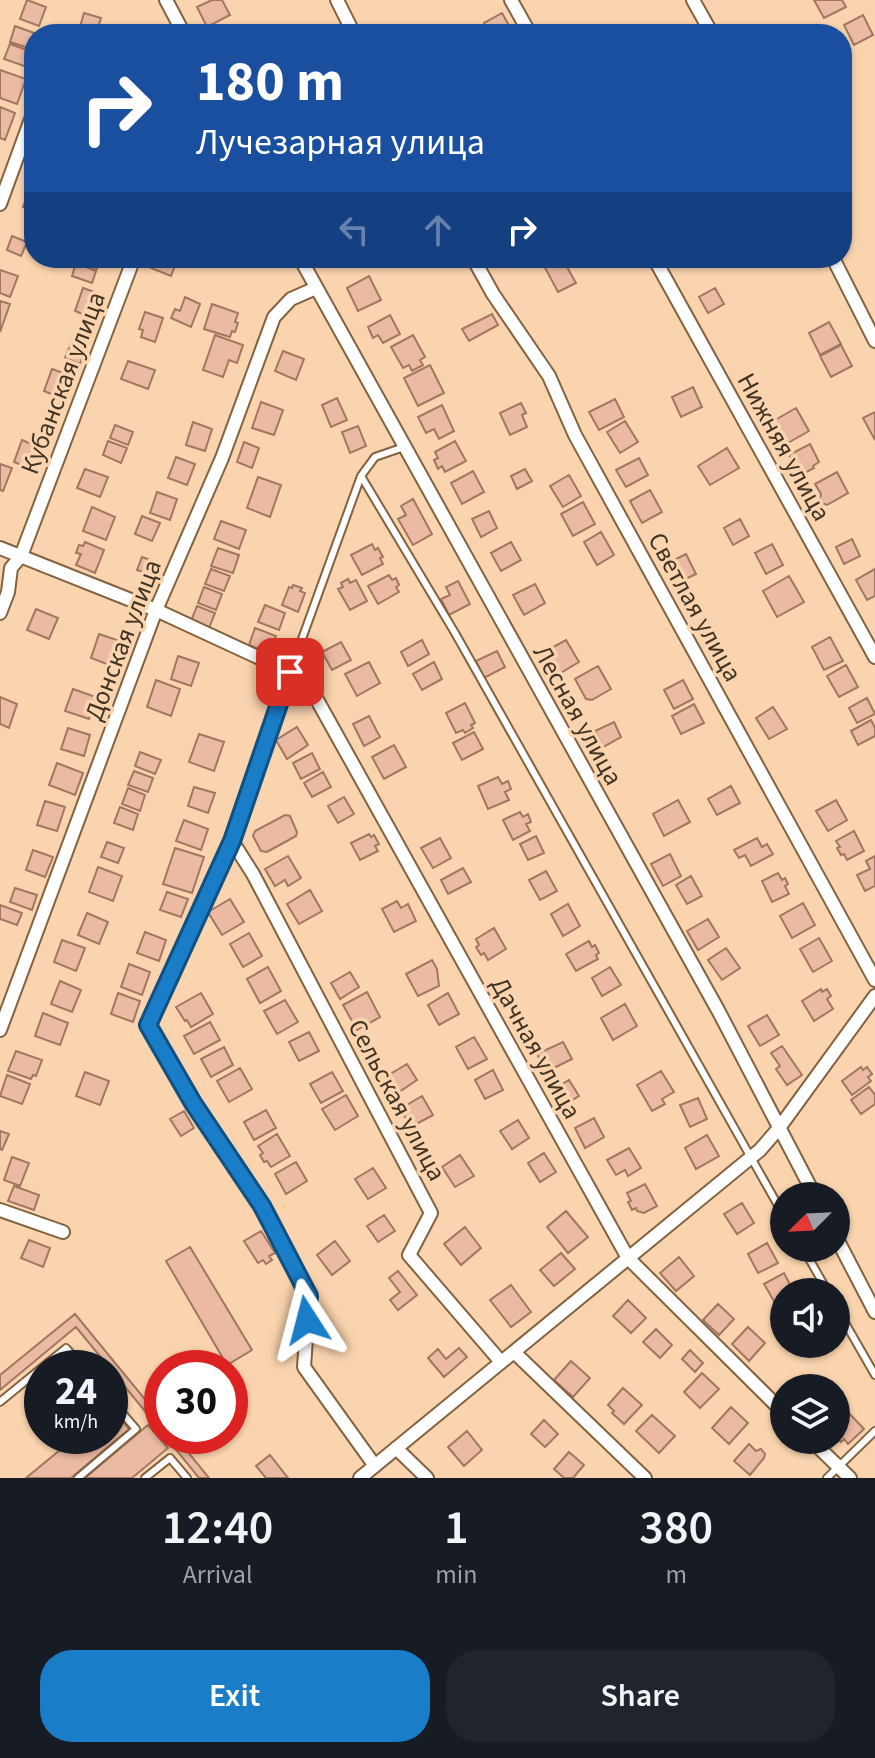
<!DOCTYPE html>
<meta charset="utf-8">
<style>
:root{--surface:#171b24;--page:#20242c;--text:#f1f3f6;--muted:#9ea1a6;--accent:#197dc8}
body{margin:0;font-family:"Source Sans 3",sans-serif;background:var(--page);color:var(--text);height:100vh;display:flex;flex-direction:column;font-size:30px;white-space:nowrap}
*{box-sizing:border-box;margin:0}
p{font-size:26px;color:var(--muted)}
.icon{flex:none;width:44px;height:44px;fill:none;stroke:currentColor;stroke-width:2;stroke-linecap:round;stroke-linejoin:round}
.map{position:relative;height:1478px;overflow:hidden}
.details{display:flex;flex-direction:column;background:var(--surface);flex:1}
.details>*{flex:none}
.guide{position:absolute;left:24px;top:24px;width:828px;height:244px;border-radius:32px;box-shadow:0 2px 6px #0004;background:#1a4fa0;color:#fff;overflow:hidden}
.needle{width:52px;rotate:246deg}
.buttons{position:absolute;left:770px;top:1182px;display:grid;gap:16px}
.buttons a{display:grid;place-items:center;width:80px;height:80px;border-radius:50%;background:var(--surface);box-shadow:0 2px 6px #0004;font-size:40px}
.speed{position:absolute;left:24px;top:1350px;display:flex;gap:16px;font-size:40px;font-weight:700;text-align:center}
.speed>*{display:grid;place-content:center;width:104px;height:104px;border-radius:50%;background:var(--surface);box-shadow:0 2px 6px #0004;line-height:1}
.speed small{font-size:20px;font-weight:400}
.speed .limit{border:12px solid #d22;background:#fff;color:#111}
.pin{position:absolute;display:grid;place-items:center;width:68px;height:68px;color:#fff;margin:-34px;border-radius:16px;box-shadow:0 4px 12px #0006}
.me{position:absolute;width:88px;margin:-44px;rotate:351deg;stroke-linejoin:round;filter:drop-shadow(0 0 6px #0008)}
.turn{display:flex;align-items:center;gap:28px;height:168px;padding:0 40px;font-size:36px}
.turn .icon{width:104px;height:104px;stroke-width:2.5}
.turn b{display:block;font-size:56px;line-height:68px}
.lanes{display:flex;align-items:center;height:76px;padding:0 40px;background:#0003;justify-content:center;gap:40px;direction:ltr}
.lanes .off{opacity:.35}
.eta{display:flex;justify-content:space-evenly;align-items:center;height:136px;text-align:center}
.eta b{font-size:48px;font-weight:600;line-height:56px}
.action{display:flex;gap:16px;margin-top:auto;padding:16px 40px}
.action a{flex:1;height:92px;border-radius:32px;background:var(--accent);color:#fff;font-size:32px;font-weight:600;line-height:92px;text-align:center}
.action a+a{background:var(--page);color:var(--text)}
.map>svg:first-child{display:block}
</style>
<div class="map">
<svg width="875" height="1478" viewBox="0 0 875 1478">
<rect width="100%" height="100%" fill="#fad4ae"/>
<path fill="#ebbaa2" stroke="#a3765f" stroke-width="2" d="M27 0 46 7 39 26 20 19Z
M212 0H222L230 15 207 27 197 7Z
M814 0H842L846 7 824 18Z
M84 13 101 18 96 34H78Z
M502 13 512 31 506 34H490L484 23Z
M863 15 873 35 854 45 844 25Z
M15 26 37 34H34L32 49 10 42Z
M10 44 33 52 27 67 4 59Z
M0 70 26 79 17 104 0 98Z
M0 107 15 113 5 140 0 138Z
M32 184 34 185V211L23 207Z
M12 236 27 242 21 256 7 250Z
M78 258H101L97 269 77 261Z
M155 258H178L171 276 151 268Z
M554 258H562L576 283 558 292 543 264Z
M76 263 96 271 92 283 72 276Z
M0 270 18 276 10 297 0 293Z
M369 276 381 300 358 311 347 288Z
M83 288 103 295 95 319 75 311Z
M715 288 724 304 708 313 699 297Z
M185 297 200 304 191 327 171 318 175 309 180 311Z
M0 301 10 304 0 332Z
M212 304 238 313 235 322 238 323 235 332 232 331 230 337 204 329Z
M145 312 163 318 155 342 141 337 143 330 139 329Z
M492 314 498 325 469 341 462 329Z
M390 315 400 334 383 343 378 335 373 338 368 327Z
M829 322 841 344 820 355 809 333Z
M215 335 243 345 237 363 229 360 223 377 203 370Z
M413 335 425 357 420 360 423 365 412 371 409 365 403 368 391 347Z
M73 339 87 344 84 359 82 358 80 364 65 358Z
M841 345 852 366 831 377 820 356Z
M283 351 304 359 296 380 275 371Z
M128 361 155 370 148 389 121 379Z
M430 365 444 393 418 406 404 378Z
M52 369 72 376 63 399 44 391Z
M693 387 702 407 681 417 672 397Z
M337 398 347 420 331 427 322 405Z
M615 399 624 417 599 430 589 412Z
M261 402 283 410 274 435 252 428Z
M521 403 526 413 522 415 527 427 510 435 500 413Z
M442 405 454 431 439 439 434 429 426 433 418 417Z
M796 408 809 431 788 443 775 420Z
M875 412V440L863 418Z
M625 421 638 442 620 453 607 432Z
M193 422 212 429 205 451 186 445Z
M115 425 133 432 128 445 110 438Z
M358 426 366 446 350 453 342 432Z
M22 440 36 446 34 451 43 454 39 465 30 462 28 468 14 462Z
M108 441 127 448 121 463 103 455Z
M455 441 466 461 445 472 442 466 438 469 434 460 438 458 435 452Z
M244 442 259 448 252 468 237 462Z
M810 444 819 462 813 466 814 468 801 475 789 455Z
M727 448 739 468 710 485 698 466Z
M176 457 195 464 187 485 168 478Z
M639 458 648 475 626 487 616 470Z
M0 464 12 468 3 491 0 490Z
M85 469 108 477 100 497 77 488Z
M525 469 532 481 517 489 511 476Z
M473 471 484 492 462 504 451 483Z
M837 472 848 493 827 505 822 503 820 498 821 494 815 484Z
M569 475 581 496 563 507 550 486Z
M258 477 281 485 270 517 247 508Z
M650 490 662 512 642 523 630 501Z
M157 492 177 499 170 520 150 513Z
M413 499 432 534 413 545 398 519 406 515 401 506Z
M583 502 595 524 573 536 561 514Z
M92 507 115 517 106 540 83 531Z
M489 511 497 528 481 537 472 519Z
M142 516 160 523 152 541 135 534Z
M740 519 749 536 733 545 724 528Z
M221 521 246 530 239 549 214 539Z
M601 532 614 555 597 565 584 542Z
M852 539 860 556 844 564 836 547Z
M85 542 104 550 95 573 76 565 81 554 76 553 79 545 83 546Z
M511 542 521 560 501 571 491 553Z
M372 544 375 550 378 548 383 557 380 558 383 564 362 575 351 555Z
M772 544 783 565 766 574 755 553Z
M218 548 239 555 233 573 211 566Z
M686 554 696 574 673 585 663 565Z
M142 557 158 563 153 575 137 570Z
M211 569 230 576 224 591 205 584Z
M875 569V596L867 600 856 580Z
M389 575 392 580 396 578 399 585 396 587 399 592 378 604 368 586Z
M789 576 804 602 777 617 763 591Z
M348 579 350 583 356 580 367 601 350 610 338 589 343 587 341 583Z
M458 581 470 604 449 615 441 599 450 595 446 587Z
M535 584 545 603 524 615 513 595Z
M293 585 302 588 300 591 305 593 298 612 282 605 289 587 292 588Z
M204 587 222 594 216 610 198 603Z
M265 605 285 613 279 630 258 622Z
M197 606 215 613 209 628 191 621Z
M36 609 58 618 49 639 27 630Z
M255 628 276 636 269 653 249 645Z
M99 634 117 640 114 648 118 649 112 666 91 658Z
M830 637 843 661 824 670 812 647Z
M422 640 429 654 408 666 401 652Z
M566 640 579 662 557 675 544 652Z
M341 642 351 660 332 670 322 652Z
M497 651 505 667 484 678 476 661Z
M178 656 199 663 191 686 171 679Z
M369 662 380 683 357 696 345 674Z
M434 662 442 679 422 690 413 674Z
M846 665 858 687 839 697 827 676Z
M598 666 611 689 592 700 586 699 575 679Z
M156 680 180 689 171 716 147 707Z
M683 680 693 699 674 709 664 690Z
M73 689 96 697 89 719 65 711Z
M0 697 17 704 9 728 0 724Z
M867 698 875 714 857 723 849 708Z
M465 703 475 723 471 725 473 728 465 733 463 730 456 733 446 713Z
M694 704 704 723 681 734 672 716Z
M773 707 787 729 769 739 756 718Z
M369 716 380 737 364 746 353 724Z
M871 720 875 728V736L858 745 851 731Z
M614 722 621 737 603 747 595 731Z
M297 727 308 745 287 759 276 740Z
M68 728 90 735 84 756 61 749Z
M474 732 483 749 462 760 453 743Z
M199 734 224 742 214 771 189 762Z
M394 745 406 767 384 779 372 757Z
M140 752 161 760 155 774 135 766Z
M312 753 320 769 301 779 293 763Z
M57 763 83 773 75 795 49 785Z
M134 771 153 778 148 792 128 785Z
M323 772 331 787 312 797 304 783Z
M498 777 502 784 508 781 511 789 505 792 509 800 488 809 478 786Z
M731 786 740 803 717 815 708 799Z
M194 787 215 793 208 813 188 806Z
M128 788 145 795 140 811 122 804Z
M344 797 354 814 338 823 328 806Z
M678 800 690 822 664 836 653 814Z
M836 800 847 820 828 831 816 811Z
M45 801 65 807 57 831 37 825Z
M120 807 138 814 133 830 114 823Z
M520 812 523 817 528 814 531 822 526 824 530 831 513 840 503 820Z
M285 815 290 816 297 832 296 836 267 852 261 851 253 836 255 831Z
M184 820 208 829 201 850 176 841Z
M854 831 864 851 847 860 844 854 841 855 837 848 840 847 836 841Z
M369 834 371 837 374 835 379 844 375 846 378 851 360 860 351 843Z
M536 836 544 853 528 860 520 844Z
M440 838 451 858 433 868 421 848Z
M757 838 762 847 767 844 773 854 751 866 745 855 739 858 734 850Z
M107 842 124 848 118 863 101 857Z
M175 848 204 857 192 893 163 884Z
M33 850 53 857 45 877 26 870Z
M670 854 681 876 663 886 651 864Z
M288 856 301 878 288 886 285 880 275 886 265 869Z
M875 856V886L865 891 857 875 870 869 866 861Z
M98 867 122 876 113 901 89 892Z
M463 868 471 882 448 894 441 880Z
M546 871 557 891 540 900 529 880Z
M778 873 782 880 785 878 788 884 785 886 789 894 772 902 762 881Z
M691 876 702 896 687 904 676 885Z
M15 888 37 895 32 910 10 902Z
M310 890 322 911 299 924 287 904Z
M167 892 188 899 181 917 160 910Z
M230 899 244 922 222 935 208 912Z
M397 901 401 908 408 904 416 921 394 932 382 909Z
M803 903 815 925 792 938 780 916Z
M568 904 580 926 563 936 551 914Z
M0 905 22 913 17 925 0 919Z
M87 913 108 922 99 944 78 935Z
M708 919 719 937 698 950 687 931Z
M494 928 506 949 488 960 484 953 481 955 476 947 479 945 476 939Z
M145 932 166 940 159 961 137 953Z
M249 933 262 956 243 967 230 944Z
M819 938 832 961 813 972 800 949Z
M62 940 85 948 76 971 54 962Z
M589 941 592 947 595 945 599 953 596 955 598 959 576 971 566 954Z
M726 948 740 968 722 980 708 960Z
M432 960 437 969 439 986 418 996 406 974Z
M129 964 150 972 142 995 121 987Z
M268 967 281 991 260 1003 247 979Z
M610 967 621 985 602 996 592 978Z
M350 972 359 987 340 999 331 983Z
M60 981 81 990 72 1012 51 1004Z
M821 989 822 992 827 989 831 996 827 999 833 1009 814 1021 802 1001Z
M367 992 380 1017 357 1030 343 1005Z
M118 993 140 1001 133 1022 111 1014Z
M201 993 213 1014 191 1027 187 1020 185 1021 176 1007Z
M448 993 459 1014 439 1025 428 1005Z
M285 1000 298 1022 277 1034 264 1011Z
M625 1004 637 1026 613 1040 601 1018Z
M43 1013 68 1023 60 1045 35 1036Z
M767 1015 779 1035 760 1046 748 1026Z
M210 1022 220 1040 194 1054 184 1036Z
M309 1032 319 1051 299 1061 289 1042Z
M474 1037 487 1059 468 1069 456 1047Z
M563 1042 572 1059 546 1072 537 1054Z
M782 1046 802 1075 787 1085 776 1069 780 1066 771 1053Z
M224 1047 233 1065 211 1077 201 1059Z
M16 1051 42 1060 36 1076 33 1075 31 1079 8 1071Z
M407 1064 417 1080 399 1092 393 1083 390 1085 385 1077Z
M861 1067 863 1070 867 1067 872 1074 868 1077 871 1081 852 1095 842 1081Z
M240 1068 252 1089 229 1102 217 1081Z
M493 1070 503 1090 485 1099 475 1080Z
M661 1071 674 1092 662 1099 665 1104 652 1111 637 1085Z
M85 1072 109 1081 100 1105 76 1096Z
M332 1072 343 1091 321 1103 310 1084Z
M7 1075 30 1084 22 1104 0 1096Z
M569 1080 579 1096 563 1106 553 1090Z
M869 1087 875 1095V1104L861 1114 851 1100Z
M346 1095 358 1116 335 1130 322 1109Z
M422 1096 433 1115 411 1127 400 1109Z
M698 1098 707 1119 690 1127 680 1105Z
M266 1110 276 1128 254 1140 244 1122Z
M184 1111 194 1128 181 1136 170 1119Z
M594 1118 604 1137 585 1148 575 1128Z
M518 1120 529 1138 512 1149 500 1131Z
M0 1131 9 1134 2 1150 0 1149Z
M277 1134 290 1156 271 1167 267 1161 264 1162 260 1155 263 1153 258 1146Z
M707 1135 719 1156 696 1169 685 1148Z
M629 1148 641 1168 628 1176 625 1170 616 1175 607 1160Z
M544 1153 556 1172 540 1182 528 1163Z
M460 1155 474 1176 455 1187 442 1167Z
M12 1157 29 1163 20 1186 4 1180Z
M296 1162 307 1181 286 1194 275 1174Z
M373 1168 386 1188 368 1199 355 1179Z
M645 1184 657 1206 644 1213 637 1211 636 1208 632 1210 628 1202 631 1201 627 1193Z
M14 1186 39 1195 34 1210 8 1201Z
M742 1203 754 1223 737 1234 724 1214Z
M566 1211 588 1237 568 1253 547 1227Z
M384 1215 395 1231 378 1242 367 1226Z
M465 1227 481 1248 461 1265 444 1244Z
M261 1231 275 1253 269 1256 272 1260 266 1264 263 1260 258 1263 244 1241Z
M29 1240 50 1248 43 1267 21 1258Z
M335 1241 350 1261 332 1275 317 1255Z
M767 1243 778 1263 758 1273 748 1254Z
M190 1247 252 1350 227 1365 166 1261Z
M561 1253 575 1269 554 1286 540 1270Z
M679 1257 694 1276 676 1291 660 1273Z
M398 1271 417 1295 398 1310 390 1300 400 1292 389 1278Z
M784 1273 794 1292H784V1298L775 1303 764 1284Z
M511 1285 531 1312 511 1327 490 1300Z
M628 1300 646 1318 631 1333 613 1316Z
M718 1304 734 1319 719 1335 703 1320Z
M75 1314 162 1420V1432L76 1327 0 1390V1375Z
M748 1327 765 1343 749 1361 732 1344Z
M656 1329 672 1345 660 1358 643 1342Z
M459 1348 467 1357 444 1377 428 1358 438 1349 446 1359Z
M690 1350 703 1363 695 1372 682 1359Z
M571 1361 590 1378 573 1397 554 1380Z
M702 1373 719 1389 700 1408 684 1392Z
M623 1388 642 1405 624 1424 612 1413 614 1411 608 1405Z
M111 1407 129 1429 71 1478H26L77 1436H110Z
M731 1407 748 1423 729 1444 712 1428Z
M846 1410 864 1429 848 1444 844 1439 841 1442 836 1437V1420Z
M652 1415 675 1436 659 1453 636 1431Z
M544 1420 558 1434 545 1447 531 1434Z
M148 1425 168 1448 132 1478H85Z
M467 1431 482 1450 464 1466 448 1447Z
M165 1436H175L209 1478H199Z
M749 1444 756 1451 761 1449 765 1454 764 1458 750 1475 734 1461Z
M569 1452 584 1465 573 1478H564L554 1469Z
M270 1455 288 1478H266L256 1466Z"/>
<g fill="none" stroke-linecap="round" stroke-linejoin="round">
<g stroke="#83623f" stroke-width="10">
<path id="lane" d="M361 476 455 633 784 1216
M290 672 361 476 375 457 404 447
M803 1248 828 1292
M836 1307 875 1375
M0 1402 66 1348 84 1368
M78 1478 136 1429 110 1399
M145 1478 170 1458 187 1478
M827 1478 875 1431"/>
</g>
<g stroke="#83623f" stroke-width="16">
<path id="street" d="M166 0 184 34
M337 0 354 34
M511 0 530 34
M693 0 712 34
M0 204 34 111
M300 258 719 1012 815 1196
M473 258 493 294 549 376 575 435 875 980
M654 258 875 657
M833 258 875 341
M0 548 156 610 290 672 311 689 628 1258 784 1413
M0 613 8 592 11 568 21 556 134 258
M290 672 232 841 148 1025 193 1103 262 1206 309 1296 304 1367 375 1466
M232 841 253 874 431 1213 409 1255 501 1362
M0 1030 156 610 222 458 274 317 291 299 316 288
M0 1210 63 1232
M836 1237 875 1312
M514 1352 645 1478
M811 1440 850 1478
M396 1448 427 1478
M360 1478 760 1150 779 1128 875 996"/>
</g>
<use href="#lane" stroke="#fff" stroke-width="6"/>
<use href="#street" stroke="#fff" stroke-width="12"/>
</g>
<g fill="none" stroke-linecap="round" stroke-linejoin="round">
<g stroke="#105182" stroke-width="20">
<path id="route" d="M290 672 232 841 148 1025 193 1103 262 1206 309 1296 307 1320"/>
</g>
<use href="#route" stroke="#197dc8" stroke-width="14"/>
</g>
<g text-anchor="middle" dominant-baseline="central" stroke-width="7" stroke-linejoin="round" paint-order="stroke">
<g font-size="26" fill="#413323" stroke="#fad4ae">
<text transform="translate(63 383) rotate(-69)">Кубанская улица</text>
<text transform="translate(784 447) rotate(61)">Нижняя улица</text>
<text transform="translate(695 607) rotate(61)">Светлая улица</text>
<text transform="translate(123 640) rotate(-69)">Донская улица</text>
<text transform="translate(578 715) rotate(61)">Лесная улица</text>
<text transform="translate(536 1048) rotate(61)">Дачная улица</text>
<text transform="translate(397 1100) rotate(62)">Сельская улица</text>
</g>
</g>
</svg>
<div class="buttons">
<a><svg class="needle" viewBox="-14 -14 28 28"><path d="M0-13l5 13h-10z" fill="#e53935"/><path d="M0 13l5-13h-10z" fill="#9ea1a6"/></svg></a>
<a><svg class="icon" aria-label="sound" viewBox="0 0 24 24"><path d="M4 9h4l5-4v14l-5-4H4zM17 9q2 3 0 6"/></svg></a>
<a><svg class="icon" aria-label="layers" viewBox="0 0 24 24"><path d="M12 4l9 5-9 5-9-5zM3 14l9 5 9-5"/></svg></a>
</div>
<div class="speed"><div>24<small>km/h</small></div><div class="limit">30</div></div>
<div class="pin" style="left:290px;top:672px;background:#d93025"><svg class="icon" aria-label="arrive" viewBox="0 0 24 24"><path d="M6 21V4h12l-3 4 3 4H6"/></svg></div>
<svg class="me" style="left:307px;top:1320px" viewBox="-20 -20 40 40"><path d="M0-17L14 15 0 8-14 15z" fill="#197dc8" stroke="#fff" stroke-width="4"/></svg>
<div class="guide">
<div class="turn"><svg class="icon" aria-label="right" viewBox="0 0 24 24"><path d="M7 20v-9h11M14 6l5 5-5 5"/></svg><div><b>180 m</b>Лучезарная улица</div></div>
<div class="lanes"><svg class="icon off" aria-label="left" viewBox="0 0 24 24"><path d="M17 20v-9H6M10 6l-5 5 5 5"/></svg><svg class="icon off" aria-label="ahead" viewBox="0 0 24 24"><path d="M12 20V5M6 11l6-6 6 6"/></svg><svg class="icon" aria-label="right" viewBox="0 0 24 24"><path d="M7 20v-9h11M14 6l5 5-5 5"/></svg></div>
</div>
</div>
<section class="details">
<div class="eta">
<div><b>12:40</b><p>Arrival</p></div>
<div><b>1</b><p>min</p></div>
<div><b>380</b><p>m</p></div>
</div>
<div class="action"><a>Exit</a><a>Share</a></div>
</section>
